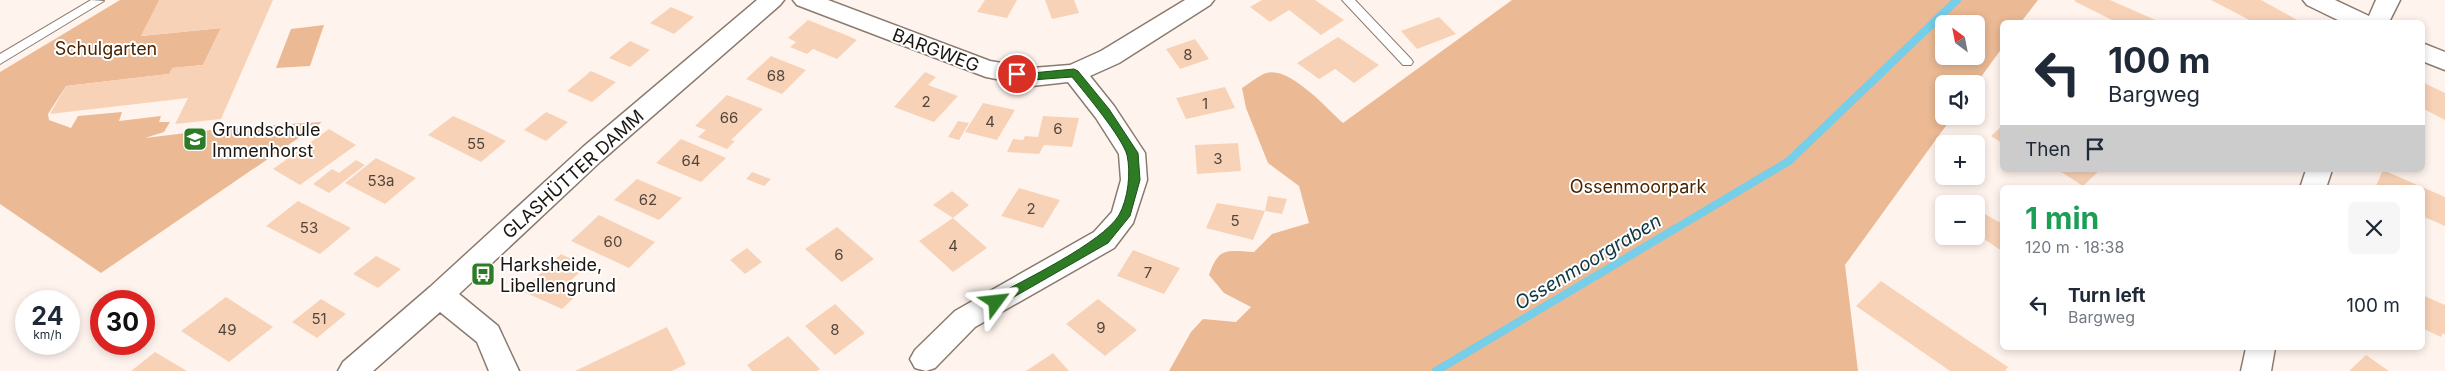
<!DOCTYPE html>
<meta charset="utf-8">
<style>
:root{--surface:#fff;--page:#f6f6f7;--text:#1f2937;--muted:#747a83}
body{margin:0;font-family:Inter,sans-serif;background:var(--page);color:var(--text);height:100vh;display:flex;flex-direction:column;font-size:19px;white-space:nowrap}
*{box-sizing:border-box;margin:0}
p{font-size:16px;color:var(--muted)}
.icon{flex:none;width:28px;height:28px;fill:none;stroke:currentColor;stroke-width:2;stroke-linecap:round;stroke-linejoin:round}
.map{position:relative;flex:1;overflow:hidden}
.panel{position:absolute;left:2000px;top:185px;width:425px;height:165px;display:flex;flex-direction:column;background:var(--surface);border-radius:8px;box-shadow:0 2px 8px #0003}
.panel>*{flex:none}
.top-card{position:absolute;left:2000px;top:20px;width:425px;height:152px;border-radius:8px;box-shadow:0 2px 8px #0003;background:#fff;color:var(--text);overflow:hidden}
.needle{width:32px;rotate:328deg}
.buttons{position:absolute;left:1935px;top:15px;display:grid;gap:10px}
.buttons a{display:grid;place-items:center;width:50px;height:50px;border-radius:8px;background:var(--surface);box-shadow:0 2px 8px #0003;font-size:25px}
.speed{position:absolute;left:15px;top:290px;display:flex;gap:10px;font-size:25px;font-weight:700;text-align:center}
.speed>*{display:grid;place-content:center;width:65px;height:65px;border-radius:50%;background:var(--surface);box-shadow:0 2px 8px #0003;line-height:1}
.speed small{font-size:12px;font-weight:400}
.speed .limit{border:8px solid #d22;background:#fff;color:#111}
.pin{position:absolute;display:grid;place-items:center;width:42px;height:42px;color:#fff;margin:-21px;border:2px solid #fff;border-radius:50%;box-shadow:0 1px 5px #0007}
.me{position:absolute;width:55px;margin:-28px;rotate:60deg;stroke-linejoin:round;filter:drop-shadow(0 0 4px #0008)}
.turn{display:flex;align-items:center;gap:18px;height:105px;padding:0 25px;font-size:22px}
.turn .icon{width:65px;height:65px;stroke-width:2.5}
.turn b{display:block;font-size:35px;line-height:42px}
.then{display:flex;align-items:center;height:48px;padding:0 25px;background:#0003;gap:10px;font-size:19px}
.round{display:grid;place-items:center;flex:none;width:52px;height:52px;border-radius:8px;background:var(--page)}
.overview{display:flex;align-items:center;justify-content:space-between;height:85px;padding:0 25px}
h1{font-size:30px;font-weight:700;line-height:38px;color:#1e9e55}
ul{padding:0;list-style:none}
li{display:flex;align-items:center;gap:15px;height:70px;padding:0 25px}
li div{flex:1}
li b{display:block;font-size:19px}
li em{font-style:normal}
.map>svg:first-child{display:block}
</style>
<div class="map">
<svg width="2445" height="371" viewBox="0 0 2445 371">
<rect width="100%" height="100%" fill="#fff4ed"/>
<path fill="#ebb994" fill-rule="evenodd" d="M120 0H160L141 36 221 28 203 65 173 68 169 74 66 86 48 114 49 120 71 128 78 116 122 112 119 121 161 116 159 122H170L164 132 145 138 227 128 322 122 101 273 0 204V72Z
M1512 0H2038L2021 22H2002V48L1976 84H1944V116H1953L1845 265 1858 371H1169L1191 332 1203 319 1236 322 1251 307 1224 293 1209 275C1219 246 1227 251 1254 252L1272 234 1309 223 1299 186 1268 163 1246 108 1242 88C1250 83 1258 76 1266 73 1290 66 1326 108 1343 123ZM1944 24H1976V56H1944Z
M324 25 310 66 276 68 291 29Z"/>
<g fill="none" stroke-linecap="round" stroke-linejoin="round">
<path stroke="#76cee8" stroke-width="8" d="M1436 371 1789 161 1957 0"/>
</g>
<path fill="#f8d2b7" d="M159 0H273L221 119 175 124 188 98 50 114 66 86 169 74 172 68 203 65 221 28 141 36Z
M985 0H1017L1007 18 977 12Z
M1045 0H1074L1079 13 1052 19Z
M1262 0H1315L1344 20 1321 35 1289 10 1270 22 1250 7Z
M2076 0H2110L2160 22H2116L2074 1Z
M2211 0H2261L2301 22H2253Z
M671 7 694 17 674 34 650 23Z
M1439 17 1456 34 1417 49 1401 31Z
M808 20 846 35 857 40 837 59 813 49 807 54 790 47 796 42 788 38Z
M1338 37 1379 65 1354 83 1335 69 1319 79 1297 63Z
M1195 39 1209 59 1180 69 1166 49Z
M630 41 650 50 630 67 609 58Z
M771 56 806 70 782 94 746 79Z
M591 71 616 82 592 102 567 91Z
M925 72 936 77 928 85 958 96 934 122 894 107Z
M2422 82 2445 93V120L2422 108Z
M1225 87 1235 108 1186 119 1176 98Z
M727 95 763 109 731 140 735 141 727 149 698 137 706 130 695 126Z
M983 103 1015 110 997 140 965 132Z
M546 112 568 122 546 141 524 130Z
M453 116 471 124 506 141 481 162 428 135Z
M1043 116 1079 118 1072 147 1044 145 1039 154 1007 152 1013 139 1023 140 1025 136 1038 137Z
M958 121 969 123 959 140 948 137Z
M2002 126V143L1991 136Z
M329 129 356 145 300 185 273 169Z
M681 139 726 158 701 182 656 163Z
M1238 143 1241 171 1197 174 1195 145Z
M376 158 416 178 385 204 345 183Z
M356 160 365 165 329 193 313 184 332 169 339 173Z
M2058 170H2100L2083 186Z
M2383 170 2445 197V226L2422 216V188H2375Z
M752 172 771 179 764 186 746 179Z
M637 179 682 198 659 220 614 200Z
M1019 188 1060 200 1043 228 1001 216Z
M952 191 969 205 953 218 987 248 953 272 919 241 953 218 933 205Z
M1268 196 1287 199 1282 214 1265 211Z
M298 201 351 228 320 254 266 226Z
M1217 203 1265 211 1253 240 1206 228Z
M1976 209 1999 222 2002 221V251L1984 239 1982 241 1973 236H1976Z
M599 215 655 242 629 268 571 241Z
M837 227 874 259 842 282 805 249Z
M747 248 762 262 745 274 730 260Z
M1133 250 1180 268 1164 294 1117 276Z
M561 254 578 262 570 269 579 273 566 285 580 292 562 309 522 291Z
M376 256 401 269 378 288 353 274Z
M1881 281 1966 339 2008 367 2005 371H1950L1856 306Z
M2422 295 2445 305V335L2443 333 2441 337 2422 328Z
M226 297 273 327 229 362 181 331Z
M321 299 346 314 317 338 292 322Z
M1098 299 1137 330 1105 356 1066 324Z
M835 304 865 333 835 355 805 326Z
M667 327 686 364 672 371H575Z
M788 336 820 369 817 371H752L747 365Z
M155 352 187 371H131Z
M1053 353 1069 371H1026Z
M2366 355 2389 371H2349Z"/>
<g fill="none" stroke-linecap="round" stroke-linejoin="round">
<g stroke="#8a7b70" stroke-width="2">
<path id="service" d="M91 0 104 1 0 64V54Z
M1342 0H1355L1411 59 1413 62 1411 65H1403Z"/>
</g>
<g stroke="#8a7b70" stroke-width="3">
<path id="minor" d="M757 0H784L780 5 601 161 459 294 498 326 519 371H489L477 342 440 312 373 371H338L343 362 430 287 583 147Z
M793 0H828L990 61 1032 68 1070 65 1101 51 1185 0H1214L1210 5 1119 63 1090 76 1114 106 1145 153 1147 180 1133 223 1114 248 975 327 935 368 926 371 915 368 910 359 915 350 955 311 1094 232 1112 212 1121 180 1119 154 1096 118 1068 82 1032 86 986 77 797 5Z
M2303 0H2335L2369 16 2376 0H2400L2389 22H2342L2307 5Z
M2422 43 2445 52V70L2422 61Z
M2306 170H2332L2326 188H2300Z
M2246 348H2275L2271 371H2241Z"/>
</g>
<use href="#service" fill="#fff" fill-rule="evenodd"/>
<use href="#minor" fill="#fff" fill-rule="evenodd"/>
</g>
<path fill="#2d7b24" stroke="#1d5017" d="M1074 69 1078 71 1109 109 1138 153 1140 180 1130 216 1108 243 1000 305H991L990 302 991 298C1022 281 1102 243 1119 215 1128 199 1131 173 1127 155 1122 137 1085 93 1072 77L1032 80 1013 77 1012 74 1017 70 1032 73Z"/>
<defs>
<g id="school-square" transform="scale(1.25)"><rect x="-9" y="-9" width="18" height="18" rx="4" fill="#2d7b24" stroke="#fff"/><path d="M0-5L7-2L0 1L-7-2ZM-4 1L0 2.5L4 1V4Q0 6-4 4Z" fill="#fff"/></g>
<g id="bus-square" transform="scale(1.25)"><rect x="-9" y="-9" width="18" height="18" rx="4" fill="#2d7b24" stroke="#fff"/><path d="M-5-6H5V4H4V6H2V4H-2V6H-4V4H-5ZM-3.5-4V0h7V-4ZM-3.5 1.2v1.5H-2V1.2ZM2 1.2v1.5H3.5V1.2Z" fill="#fff"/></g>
</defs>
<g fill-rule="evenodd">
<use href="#school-square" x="195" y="139"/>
<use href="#bus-square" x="483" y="274"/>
</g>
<g text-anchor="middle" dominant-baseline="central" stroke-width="4" stroke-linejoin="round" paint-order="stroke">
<g font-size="15" fill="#52453a">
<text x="1188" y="54">8</text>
<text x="776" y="75">68</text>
<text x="926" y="101">2</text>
<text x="1205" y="103">1</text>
<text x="729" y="117">66</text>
<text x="990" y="121">4</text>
<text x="1058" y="128">6</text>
<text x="476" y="143">55</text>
<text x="1218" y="158">3</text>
<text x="691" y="160">64</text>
<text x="381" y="180">53a</text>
<text x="648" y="199">62</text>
<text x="1031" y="208">2</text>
<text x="1235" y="220">5</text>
<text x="309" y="227">53</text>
<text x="613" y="241">60</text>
<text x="953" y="245">4</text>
<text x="839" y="254">6</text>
<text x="1148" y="272">7</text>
<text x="319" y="318">51</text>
<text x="1101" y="327">9</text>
<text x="227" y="329">49</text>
<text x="835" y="329">8</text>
</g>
<g font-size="18" fill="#4a2400" stroke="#fff">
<text x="106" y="48">Schulgarten</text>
<text x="1638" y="186">Ossenmoorpark</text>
</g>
<g font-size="18" fill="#1b1611" stroke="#fff">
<text transform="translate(936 50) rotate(21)">BARGWEG</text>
<text transform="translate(573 174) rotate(-42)">GLASHÜTTER DAMM</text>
</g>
<g font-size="18" fill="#1b1611" stroke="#fff" text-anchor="start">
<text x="212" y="129">Grundschule<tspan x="212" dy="21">Immenhorst</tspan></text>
<text x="500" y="264">Harksheide,<tspan x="500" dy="21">Libellengrund</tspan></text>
</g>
<g font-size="19" font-style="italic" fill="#0c3641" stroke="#fff">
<text transform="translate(1588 262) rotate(-31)">Ossenmoorgraben</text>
</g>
</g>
</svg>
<div class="buttons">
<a><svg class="needle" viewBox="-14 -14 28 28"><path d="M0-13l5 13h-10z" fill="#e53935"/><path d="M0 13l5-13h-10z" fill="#747a83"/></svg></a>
<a><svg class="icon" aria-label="sound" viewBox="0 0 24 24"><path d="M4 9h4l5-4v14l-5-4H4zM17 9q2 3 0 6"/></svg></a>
<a>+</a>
<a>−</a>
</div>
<div class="speed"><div>24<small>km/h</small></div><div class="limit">30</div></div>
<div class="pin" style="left:1017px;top:74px;background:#d93025"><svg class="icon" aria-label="arrive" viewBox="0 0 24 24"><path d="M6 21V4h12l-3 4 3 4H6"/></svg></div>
<svg class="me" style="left:996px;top:302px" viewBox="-20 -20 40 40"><path d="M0-17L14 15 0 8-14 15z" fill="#2d7b24" stroke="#fff" stroke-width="4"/></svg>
<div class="top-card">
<div class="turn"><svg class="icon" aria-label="left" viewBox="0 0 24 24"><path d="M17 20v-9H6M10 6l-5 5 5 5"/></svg><div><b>100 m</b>Bargweg</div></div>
<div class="then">Then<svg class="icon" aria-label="arrive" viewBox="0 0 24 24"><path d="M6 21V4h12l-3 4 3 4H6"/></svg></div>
</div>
<section class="panel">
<div class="overview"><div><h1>1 min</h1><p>120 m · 18:38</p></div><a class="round"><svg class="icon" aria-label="close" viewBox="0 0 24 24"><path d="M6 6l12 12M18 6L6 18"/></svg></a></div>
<ul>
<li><svg class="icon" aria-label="left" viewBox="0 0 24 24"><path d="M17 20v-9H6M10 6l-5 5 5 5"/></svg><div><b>Turn left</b><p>Bargweg</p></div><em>100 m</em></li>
</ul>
</section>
</div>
